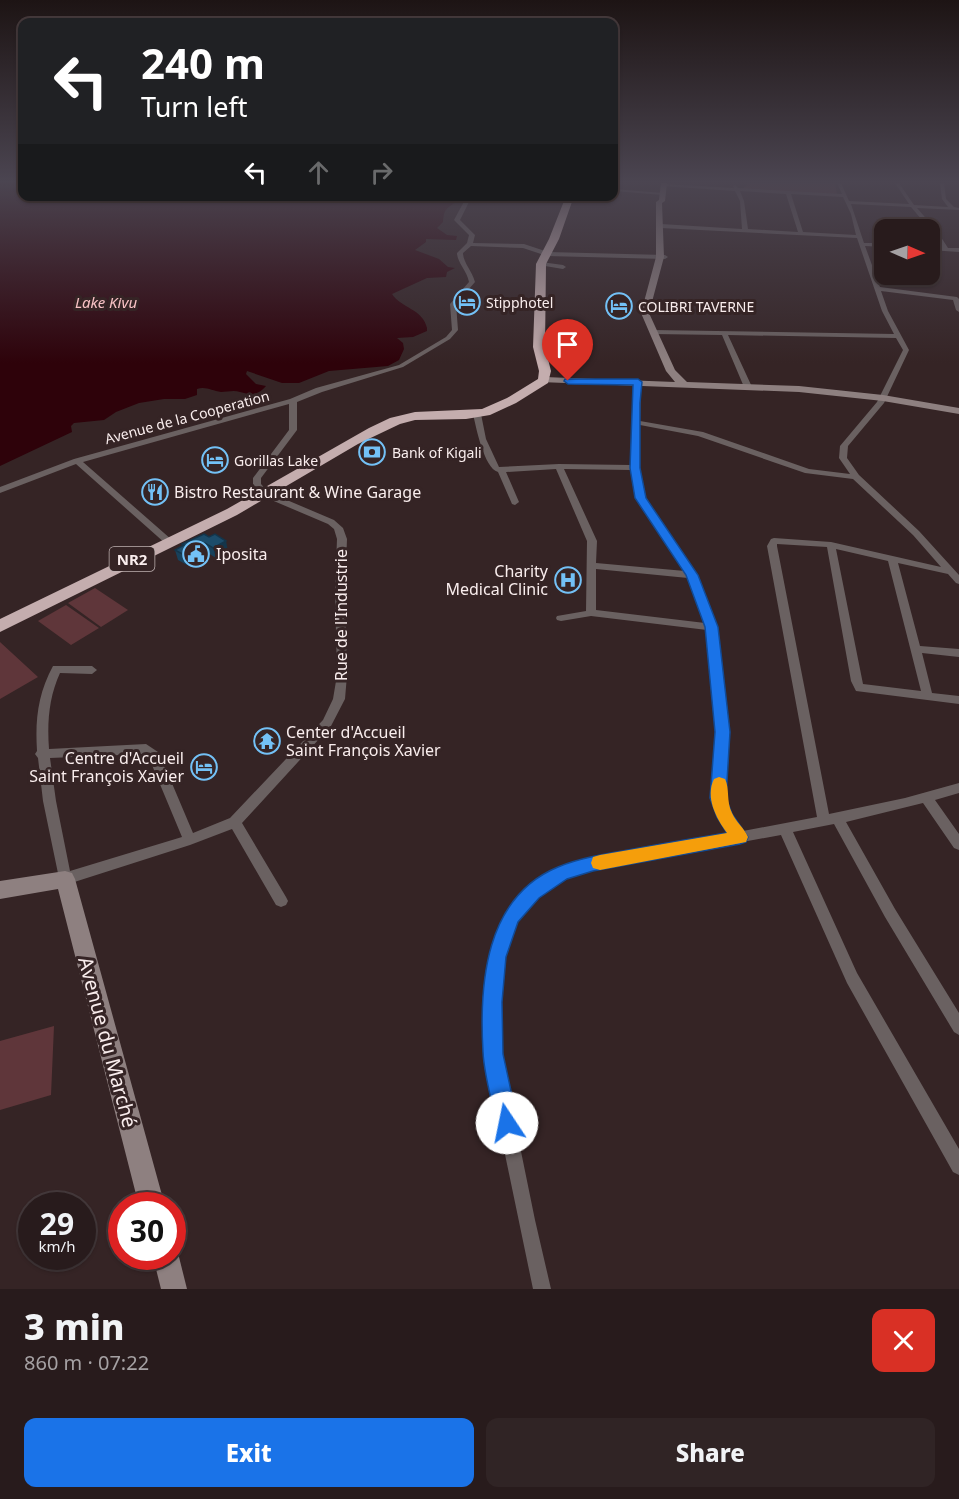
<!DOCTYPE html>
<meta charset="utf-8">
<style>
:root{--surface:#281b1c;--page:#302425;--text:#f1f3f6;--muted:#a5a1a3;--line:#44393b;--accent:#1a73e8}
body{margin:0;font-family:"Noto Sans",sans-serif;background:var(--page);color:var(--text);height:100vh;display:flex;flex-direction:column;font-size:22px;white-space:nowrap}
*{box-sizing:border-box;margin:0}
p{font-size:20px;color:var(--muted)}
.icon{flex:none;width:33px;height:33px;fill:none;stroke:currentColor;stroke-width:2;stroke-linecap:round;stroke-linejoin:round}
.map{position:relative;height:1289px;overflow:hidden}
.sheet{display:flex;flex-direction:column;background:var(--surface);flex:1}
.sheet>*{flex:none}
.guide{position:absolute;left:18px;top:18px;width:600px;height:183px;border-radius:12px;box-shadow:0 2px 4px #0004,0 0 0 2px var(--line);background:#202124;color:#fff;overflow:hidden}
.needle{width:39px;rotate:92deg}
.tools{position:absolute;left:874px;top:219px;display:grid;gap:12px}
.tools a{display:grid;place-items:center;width:66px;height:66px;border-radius:12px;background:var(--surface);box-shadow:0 2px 4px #0004,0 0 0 2px var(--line);font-size:30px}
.speed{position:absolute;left:18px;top:1192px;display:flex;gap:12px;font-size:30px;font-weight:700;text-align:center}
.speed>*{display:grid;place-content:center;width:78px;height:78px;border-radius:50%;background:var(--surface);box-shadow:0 2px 4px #0004,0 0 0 2px var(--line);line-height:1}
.speed small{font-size:15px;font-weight:400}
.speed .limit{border:9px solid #d22;background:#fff;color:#111}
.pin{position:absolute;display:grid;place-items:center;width:51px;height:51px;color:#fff;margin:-62px -26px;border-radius:50% 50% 50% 0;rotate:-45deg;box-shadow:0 0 6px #0007}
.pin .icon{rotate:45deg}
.me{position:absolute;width:66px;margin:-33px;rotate:349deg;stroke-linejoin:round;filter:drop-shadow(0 0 4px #0008)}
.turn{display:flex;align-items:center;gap:21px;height:126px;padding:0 24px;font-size:27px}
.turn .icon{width:78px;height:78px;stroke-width:2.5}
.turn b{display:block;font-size:42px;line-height:51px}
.lanes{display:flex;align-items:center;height:57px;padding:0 24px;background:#0003;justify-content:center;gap:30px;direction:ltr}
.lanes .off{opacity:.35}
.round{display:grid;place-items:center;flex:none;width:63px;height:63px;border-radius:12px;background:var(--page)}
.head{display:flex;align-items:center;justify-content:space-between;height:102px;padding:0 24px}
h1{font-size:36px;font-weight:800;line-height:45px}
.cta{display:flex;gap:12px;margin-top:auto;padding:12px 24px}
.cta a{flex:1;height:69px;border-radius:12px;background:var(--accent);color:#fff;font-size:24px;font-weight:800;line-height:69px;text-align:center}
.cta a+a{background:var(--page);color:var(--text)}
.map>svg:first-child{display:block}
</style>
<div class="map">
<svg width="959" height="1289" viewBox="0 0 959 1289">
<rect width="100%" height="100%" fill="#352425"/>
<path fill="#5f363a" d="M746 183H835L837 194 744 190V187L748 186Z
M95 588 128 610 101 627 68 603Z
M66 605 99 628 71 645 38 621Z
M0 642 38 677 0 699Z
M54 1026 51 1095 0 1110V1041Z"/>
<path fill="#2e020a" d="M0 183H22V196L452 197 456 202C446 209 444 209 443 222L437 228 447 235 457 236 456 240 426 239V242L415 250 439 259 448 267 455 268 447 272 446 277 427 278 392 294C401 308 423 309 427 328V331L413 337 397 338 403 343 404 349 399 360 388 366 329 371 299 383H282L247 371 246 374 256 384 266 386C257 396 251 395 240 392 234 390 227 392 221 392 212 391 206 386 197 389V395L185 399H164L139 403 116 412 104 420 74 423 71 426 72 432 0 466Z"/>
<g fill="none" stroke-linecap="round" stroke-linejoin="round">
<path fill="#6a6161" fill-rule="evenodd" d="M837 183H841L849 201 909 204 895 183H899L914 205 948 207 942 199 940 183H944L946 199 954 207 959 208V210L917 208 937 231 948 248H959V252L930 250V246L942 247 933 233 911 207 851 204 864 243H885V247L865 246 880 287 957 297 959 299V312L956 310 953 300 881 291 888 311 909 350 884 403 848 446 847 458 859 475 919 531 959 575V584L956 583 948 574 898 563 920 646 959 649V657L922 653 932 693 959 696V704L856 691 851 681 827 547 777 544V546L829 814 905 798 959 783V793L935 800 959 834V850L954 848 923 803 846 822 895 909 959 1013V1035L954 1032 885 917 834 824 793 832 857 973 959 1149V1175L953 1172 847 983 781 835 585 871 566 878 534 900 514 928 503 960 499 998 501 1038 506 1078 535 1220 551 1289H533L497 1116 485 1038 484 998 489 960 501 925 524 892 564 866 594 858 730 833 721 821 712 798 716 732 707 630 591 616 561 621 557 620 556 618 557 616 586 611 587 541 556 469 506 472 519 502 515 505 512 504 498 472C484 468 476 427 473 414L477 412 481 414 486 439 499 467 559 464 631 465 633 382 637 380 641 382 640 421 703 432 809 469 850 474 839 458 840 446 877 402 903 350 896 338 728 335 752 387 748 389 744 387 722 335 653 334 650 332 653 330 894 334 882 311 857 238 661 228 658 226 661 224 742 229 740 201 735 191 662 186 664 184 734 188 733 186 735 185 738 188 842 194ZM740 191 786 194 798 232 748 229 744 201ZM791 194 843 197 851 214 856 235 803 232ZM640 425 698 436 805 473 853 479 913 535 941 567 831 542 774 538 771 539 767 546 817 817 743 831 730 815 724 798 728 732 717 627 697 575 644 498 639 468ZM564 469 631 470 636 498 685 571 596 563 597 541ZM836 549 888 561 921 691 863 684ZM596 569 688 578 705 623 596 610Z
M614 189 663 193 665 194 663 195 614 191Z
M467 196H472L460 220 475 235 473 243 524 244 548 252 665 255 668 257 665 259 547 256 523 248 471 246 463 253C463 262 472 271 475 282L456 304 458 330 450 339 403 367 322 392 297 402V430L261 478V484L268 492 334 520 343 528 347 539 345 591 347 675 345 699 331 726 242 823 286 897 288 901 286 905 281 907 276 905 232 829 190 845 65 885 60 883 43 801 38 758 35 754 37 751C35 719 38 694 53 666H92L97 670 92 674 60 673C49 697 47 722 49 749L146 744 158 752 160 755 193 833 230 818 323 720 333 699 337 675 335 591 337 539 334 529 328 524 262 496 253 484V478L289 430V404L83 462 172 540 174 542 172 544H166L76 464 0 493V487L74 459 290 399 316 388 399 365 446 337 452 330 450 304 469 282C467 271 457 262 457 253L467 243 469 235 454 220ZM144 754 149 758 182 837 70 871 56 801 50 758Z
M541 262 563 265 566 267 563 269 539 265V263Z"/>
<path fill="#8e8080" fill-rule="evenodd" d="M661 183H667L665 201 662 203 664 257 649 313 675 370 687 382 799 386 883 395 959 408V414L883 401 799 392 540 382V378L544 377 675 382 666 371 641 313 656 257V202L659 200Z
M65 871 72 873 75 879 165 1206H139L58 889 0 899V881Z
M172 1247 179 1257 187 1289H161L153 1257H172Z"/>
<path fill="#c4adae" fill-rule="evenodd" d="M566 196H574L559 239 546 264 545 347 551 371 548 383 516 403 490 415 466 419 415 420 400 424 358 444 237 515 0 632V619L227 509 369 428 390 418 415 412 482 409 507 398 538 379 539 371 533 347 536 264 549 239Z"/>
</g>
<path fill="#18415b" d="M615 296 626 297V310L614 309Z
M209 537 228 551 216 558 208 553 187 565 178 560 175 550 183 546 182 544Z"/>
<path fill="#14354a" d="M226 541 228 551 216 558 213 548Z
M205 543 208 553 187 565 184 555Z"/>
<path fill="#1c4c6a" stroke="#14354a" stroke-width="1.5" d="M615 296 626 297V304H614Z
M204 534 209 537 215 534 226 541 213 548 205 543 184 555 175 550 184 545 182 544Z"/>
<linearGradient id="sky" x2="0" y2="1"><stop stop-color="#1d1414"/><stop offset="0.5" stop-color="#4b4551"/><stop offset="1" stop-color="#4b4551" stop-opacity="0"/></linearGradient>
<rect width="959" height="363" fill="url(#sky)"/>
<path fill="#1a73e8" stroke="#114b97" stroke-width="1.5" d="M565 379H638L642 382 640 403V468L646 498 698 575 718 627 730 732 726 798 732 814 748 837 746 842 740 844 593 871 567 879 539 898 518 922 506 957 502 1002 503 1054 518 1123 515 1131 507 1134 499 1131 496 1123C492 1100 484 1075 483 1052 479 984 485 897 558 867 580 858 605 854 628 850 661 844 694 838 727 833L717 817 710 798 715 732 705 627 686 575 635 498 630 468 633 385 568 384 564 381Z"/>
<path fill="#f59e0b" d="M719 777 725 779C730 789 726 801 732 813 736 822 744 828 748 837L746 842 600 870 593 868 591 863 593 857 600 855 727 833C716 818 705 797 714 779Z"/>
<defs>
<g id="hotel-ring" transform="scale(1.35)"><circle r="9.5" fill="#352425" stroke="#73c1f6" stroke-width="1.5"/><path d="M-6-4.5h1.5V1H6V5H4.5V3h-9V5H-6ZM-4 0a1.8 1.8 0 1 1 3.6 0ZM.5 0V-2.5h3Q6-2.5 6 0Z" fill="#73c1f6"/></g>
<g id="bank-ring" transform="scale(1.35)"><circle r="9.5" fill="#352425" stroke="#73c1f6" stroke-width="1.5"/><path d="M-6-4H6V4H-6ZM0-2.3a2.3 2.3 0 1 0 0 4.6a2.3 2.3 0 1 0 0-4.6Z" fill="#73c1f6"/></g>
<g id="restaurant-ring" transform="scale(1.35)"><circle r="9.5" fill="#352425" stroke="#73c1f6" stroke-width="1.5"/><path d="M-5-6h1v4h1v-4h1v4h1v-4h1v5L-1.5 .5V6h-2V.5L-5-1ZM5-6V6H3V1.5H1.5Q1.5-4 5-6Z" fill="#73c1f6"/></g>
<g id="civic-ring" transform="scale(1.35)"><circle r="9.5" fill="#352425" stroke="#73c1f6" stroke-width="1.5"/><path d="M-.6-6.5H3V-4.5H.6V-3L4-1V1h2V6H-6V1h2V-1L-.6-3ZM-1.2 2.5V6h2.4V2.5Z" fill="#73c1f6"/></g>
<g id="hospital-ring" transform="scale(1.35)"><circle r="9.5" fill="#352425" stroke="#73c1f6" stroke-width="1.5"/><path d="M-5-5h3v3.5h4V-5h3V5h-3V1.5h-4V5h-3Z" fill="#73c1f6"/></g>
<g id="temple-ring" transform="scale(1.35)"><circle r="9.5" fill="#352425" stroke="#73c1f6" stroke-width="1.5"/><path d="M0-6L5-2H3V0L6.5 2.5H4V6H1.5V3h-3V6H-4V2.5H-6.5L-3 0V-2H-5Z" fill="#73c1f6"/></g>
</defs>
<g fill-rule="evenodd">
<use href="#hotel-ring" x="467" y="302"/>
<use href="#hotel-ring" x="619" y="306"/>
<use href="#bank-ring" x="372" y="452"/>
<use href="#hotel-ring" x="215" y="460"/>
<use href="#restaurant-ring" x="155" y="492"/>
<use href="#civic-ring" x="196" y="554"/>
<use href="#hospital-ring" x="568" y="580"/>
<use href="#temple-ring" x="267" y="741"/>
<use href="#hotel-ring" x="204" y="767"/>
</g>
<g text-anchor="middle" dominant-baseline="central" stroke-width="6" stroke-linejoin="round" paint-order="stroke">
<g font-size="14" fill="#f9eded" stroke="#352425" text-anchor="start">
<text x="486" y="302">Stipphotel</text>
<text x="638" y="306">COLIBRI TAVERNE</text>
<text x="392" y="452">Bank of Kigali</text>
<text x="234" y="460">Gorillas Lake</text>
</g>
<g font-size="14" fill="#f9eded" stroke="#352425">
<text transform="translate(187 417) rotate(-15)">Avenue de la Cooperation</text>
</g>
<g font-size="15" font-style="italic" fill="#f8c2c5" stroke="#352425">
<text x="106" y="302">Lake Kivu</text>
</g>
<rect fill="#352425" stroke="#beb1b1" stroke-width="1.5" x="109.5" y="547" width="45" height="24" rx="4.5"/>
<g font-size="15" font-weight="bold" fill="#f9eded">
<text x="132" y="559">NR2</text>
</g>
<g font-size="16" fill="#f9eded" stroke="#352425" text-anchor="start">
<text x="174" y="492">Bistro Restaurant &amp; Wine Garage</text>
<text x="216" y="554">Iposita</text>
<text x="548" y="571" text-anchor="end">Charity<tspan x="548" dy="18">Medical Clinic</tspan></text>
<text x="286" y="732">Center d'Accueil<tspan x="286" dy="18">Saint François Xavier</tspan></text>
<text x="184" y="758" text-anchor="end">Centre d'Accueil<tspan x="184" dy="18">Saint François Xavier</tspan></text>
</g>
<g font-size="16" fill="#f9eded" stroke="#352425">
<text transform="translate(341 615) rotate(-90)">Rue de l'Industrie</text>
</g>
<g font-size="20" fill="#f9eded" stroke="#352425">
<text transform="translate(108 1042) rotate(75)">Avenue du Marché</text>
</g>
</g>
</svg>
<div class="tools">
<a><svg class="needle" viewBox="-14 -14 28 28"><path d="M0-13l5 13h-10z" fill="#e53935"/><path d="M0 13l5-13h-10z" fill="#a5a1a3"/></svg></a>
</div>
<div class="speed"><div>29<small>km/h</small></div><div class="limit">30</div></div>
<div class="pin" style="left:568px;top:381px;background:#d93025"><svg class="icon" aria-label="arrive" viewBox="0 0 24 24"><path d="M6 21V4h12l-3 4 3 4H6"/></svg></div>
<svg class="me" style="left:507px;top:1123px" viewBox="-20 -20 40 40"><circle r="19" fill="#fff"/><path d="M0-13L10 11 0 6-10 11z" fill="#1a73e8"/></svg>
<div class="guide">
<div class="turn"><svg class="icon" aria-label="left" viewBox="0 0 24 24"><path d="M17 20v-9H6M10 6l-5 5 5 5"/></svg><div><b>240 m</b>Turn left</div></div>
<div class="lanes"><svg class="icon" aria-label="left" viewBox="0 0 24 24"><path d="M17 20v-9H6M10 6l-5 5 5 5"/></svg><svg class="icon off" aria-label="ahead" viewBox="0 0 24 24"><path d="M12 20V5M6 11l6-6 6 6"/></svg><svg class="icon off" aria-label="right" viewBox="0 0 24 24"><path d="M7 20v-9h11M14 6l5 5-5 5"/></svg></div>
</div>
</div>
<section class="sheet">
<div class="head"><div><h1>3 min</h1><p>860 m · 07:22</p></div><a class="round" style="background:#d93025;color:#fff"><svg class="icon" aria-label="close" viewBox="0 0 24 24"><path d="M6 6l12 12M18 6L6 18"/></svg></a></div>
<div class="cta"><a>Exit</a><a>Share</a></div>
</section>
